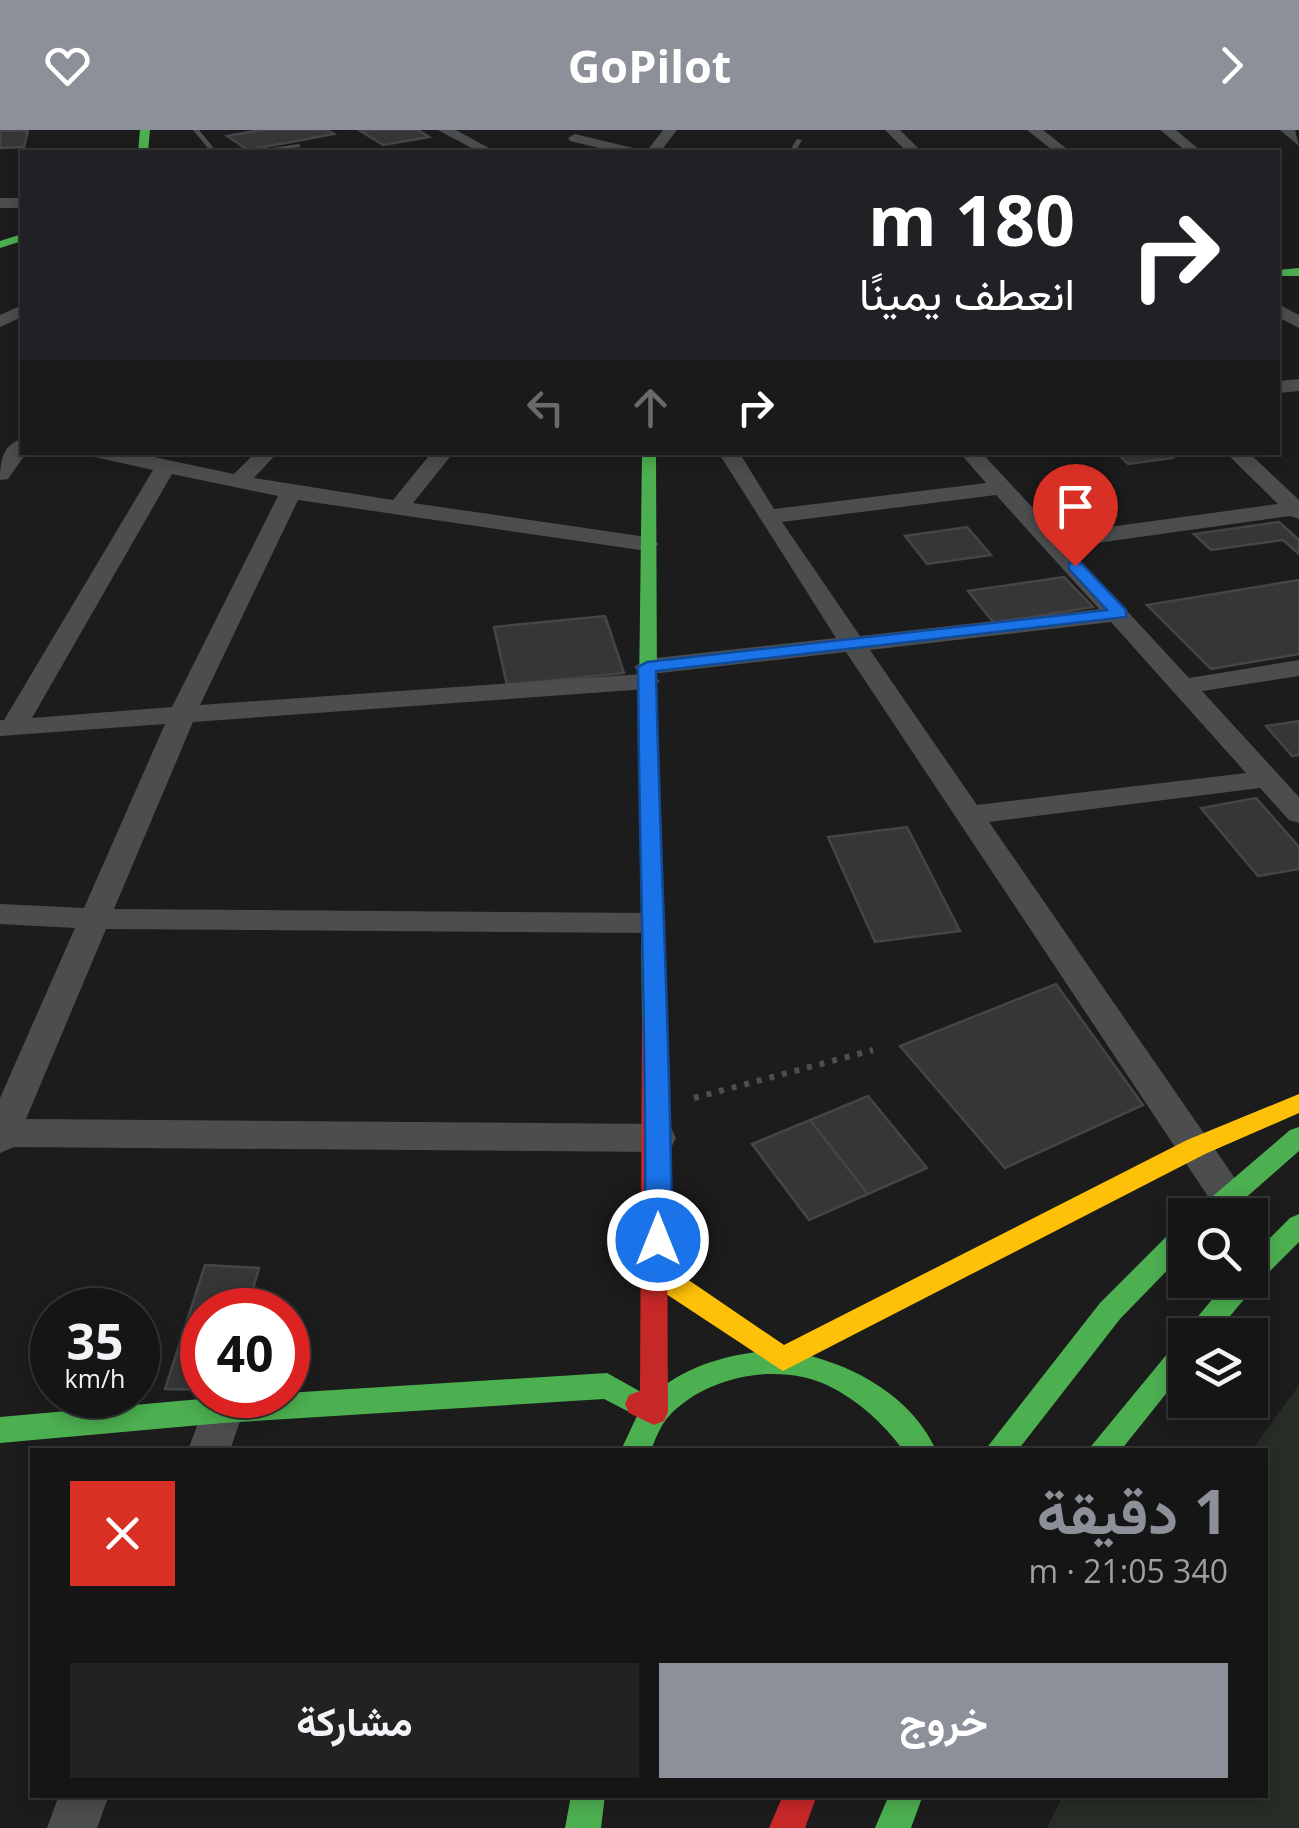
<!DOCTYPE html>
<html lang="ar">
<meta charset="utf-8">
<style>
:root{--surface:#151515;--page:#222;--text:#f1f3f6;--muted:#9d9fa0;--line:#343434;--accent:#8c9099}
body{margin:0;font-family:"Open Sans",Vazirmatn,sans-serif;background:var(--page);color:var(--text);direction:rtl;height:100vh;display:flex;flex-direction:column;font-size:38px;white-space:nowrap}
*{box-sizing:border-box;margin:0}
p{font-size:32px;color:var(--muted)}
.icon{flex:none;width:55px;height:55px;fill:none;stroke:currentColor;stroke-width:2;stroke-linecap:round;stroke-linejoin:round}
.map{position:relative;flex:1;overflow:hidden;direction:ltr}
.details{position:absolute;left:30px;top:1318px;width:1238px;height:350px;display:flex;flex-direction:column;background:var(--surface);border-radius:0px;box-shadow:0 5px 15px #0003,0 0 0 2px var(--line);direction:rtl}
.details>*{flex:none}
.hud{position:absolute;left:20px;top:20px;width:1260px;height:305px;border-radius:0px;box-shadow:0 5px 15px #0003,0 0 0 2px var(--line);direction:rtl;background:#202124;color:#fff;overflow:hidden}
.buttons{position:absolute;left:1168px;top:1068px;display:grid;gap:20px}
.buttons a{display:grid;place-items:center;width:100px;height:100px;border-radius:0px;background:var(--surface);box-shadow:0 5px 15px #0003,0 0 0 2px var(--line);font-size:50px}
.speed{position:absolute;left:30px;top:1158px;display:flex;gap:20px;font-size:50px;font-weight:700;text-align:center}
.speed>*{display:grid;place-content:center;width:130px;height:130px;border-radius:50%;background:var(--surface);box-shadow:0 5px 15px #0003,0 0 0 2px var(--line);line-height:1}
.speed small{font-size:25px;font-weight:400}
.speed .limit{border:15px solid #d22;background:#fff;color:#111}
.pin{position:absolute;display:grid;place-items:center;width:85px;height:85px;color:#fff;margin:-102px -42px;border-radius:50% 50% 50% 0;rotate:-45deg;box-shadow:0 0 10px #0007}
.pin .icon{rotate:45deg}
.me{position:absolute;width:110px;margin:-55px;rotate:0deg;stroke-linejoin:round;filter:drop-shadow(0 0 8px #0008)}
.turn{display:flex;align-items:center;gap:35px;height:210px;padding:0 40px;font-size:45px}
.turn .icon{width:130px;height:130px;stroke-width:2.5}
.turn b{display:block;font-size:70px;line-height:85px}
.lanes{display:flex;align-items:center;height:95px;padding:0 40px;background:#0003;justify-content:center;gap:50px;direction:ltr}
.lanes .off{opacity:.35}
.round{display:grid;place-items:center;flex:none;width:105px;height:105px;border-radius:0px;background:var(--page)}
.head{display:flex;align-items:center;justify-content:space-between;height:170px;padding:0 40px}
h1{font-size:60px;font-weight:700;line-height:75px;color:var(--accent)}
.button{display:flex;gap:20px;margin-top:auto;padding:20px 40px}
.button a{flex:1;height:115px;border-radius:0px;background:var(--accent);color:#fff;font-size:40px;font-weight:700;line-height:115px;text-align:center}
.button a+a{background:var(--page);color:var(--text)}
header{display:flex;justify-content:space-between;align-items:center;height:130px;padding:0 40px;background:var(--accent);color:#fff;font-size:45px;font-weight:700}
.map>svg:first-child{display:block}
</style>
<header><svg class="icon" aria-label="forward" viewBox="0 0 24 24"><path d="M9 5l7 7-7 7"/></svg>GoPilot<svg class="icon" aria-label="heart" viewBox="0 0 24 24"><path d="M12 20l-8-8c-3-5 5-10 8-4 3-6 11-1 8 4z"/></svg></header>
<div class="map">
<svg width="1299" height="1698" viewBox="0 0 1299 1698">
<rect width="100%" height="100%" fill="#1c1c1c"/>
<path fill="#262c26" d="M1299 1255V1698H1047L1063 1665H1265V1320H1252Z"/>
<path fill="#363637" stroke="#454548" stroke-width="2.5" d="M28 0 24 17 0 18V1Z
M261 0H327L334 4 248 20 227 6Z
M359 0H418L429 7 383 15Z
M1116 322H1166L1173 328 1128 334Z
M1279 392 1299 410V424L1283 410 1211 420 1194 404Z
M967 397 991 425 927 434 905 406Z
M1064 447 1093 477 994 493 968 461Z
M1299 450V524L1211 539 1147 475Z
M605 486 624 543 507 555 494 497Z
M1299 591V625L1292 626 1266 596Z
M1256 668 1299 717V739L1258 746 1201 678Z
M907 697 960 801 875 812 828 707Z
M1056 854 1143 975 1005 1038 900 916Z
M868 966 927 1038 868 1064 810 990Z
M810 990 868 1064 809 1090 752 1014Z
M205 1135 259 1138 247 1180H202V1260L165 1259Z"/>
<g fill="none" stroke-linecap="round" stroke-linejoin="round">
<path stroke="#4d4e50" stroke-width="6" stroke-dasharray="5 8" stroke-linecap="butt" d="M694 968 873 920"/>
<path fill="#4c4d4e" fill-rule="evenodd" d="M193 0H199L217 22H211Z
M797 9 802 10 795 22H789Z
M299 14 301 17 256 22 259 20Z"/>
<path fill="#4c4d4e" fill-rule="evenodd" d="M438 0H456L496 22H479Z
M663 0H677L660 22H646Z
M885 0H900L922 22H907Z
M1027 0H1043L1071 22H1055Z
M1160 0H1176L1202 22H1187Z
M1280 0H1295L1299 16Z
M575 4 637 19 639 22H616L570 11 568 8Z
M0 68H22V78H0Z
M1278 174 1299 185V198L1278 187Z
M22 175V187L0 197V185Z
M1299 249V261L1278 263V251Z
M22 309V322H27L8 349 0 350C0 333 2 314 22 309Z
M87 322H130L234 344 256 322H278L254 348 393 370 432 322H454L413 373 647 407 659 414 647 421 298 370 200 575 642 544 634 537 647 529 836 508 718 322H739L774 379 986 353 959 322H981L1057 404 1278 374 1225 322H1248L1299 370V389L1290 386 1068 417 1189 548 1299 530V546L1202 561 1299 667V693L1289 690 1260 658 989 692 1241 1057 1247 1067 1241 1077 1228 1082 1215 1077 846 522 651 544 660 551 647 559 193 592 114 779 650 783 661 786 666 793 661 800 650 803 106 799 26 989 658 994 671 998 676 1008 671 1018 658 1022 14 1017 0 1023V968L75 798 0 794V774L84 778 165 594 0 606V590H4L153 340 90 326ZM172 344 278 366 172 577 32 588ZM996 365 1099 479 860 506 782 392ZM1111 492 1246 643 977 675 870 520Z
M233 1265 244 1280 230 1320H188L208 1267Z
M59 1665H109L97 1698H47Z"/>
<path fill="#4caf50" fill-rule="evenodd" d="M140 0H150L148 22H138Z
M22 104V111L0 118V111Z
M1299 138V146H1278V140Z
M642 322H656L657 562 666 887 654 895 642 887 639 562Z
M1299 997V1021L1226 1085H1195L1199 1078 1290 1000Z
M1299 1084V1112L1257 1154 1214 1205H1185V1240L1121 1320H1088L1228 1150H1250V1128L1290 1088Z
M1185 1094V1122L1120 1189 1018 1320H985L1100 1173 1176 1097Z
M782 1220C842 1229 909 1261 936 1320H903C883 1293 858 1270 827 1255 778 1232 706 1246 669 1286 660 1296 656 1308 651 1320H621L637 1286 604 1269 223 1293 0 1313V1287L223 1267 607 1243 650 1267C686 1234 734 1222 782 1220Z
M571 1665H605L601 1698H565Z
M889 1665H923L911 1698H875Z"/>
<path fill="#ffc107" fill-rule="evenodd" d="M1299 964V983L1205 1024 783 1241 648 1152 645 1144 648 1136 658 1133 668 1136 784 1215 1187 1010Z"/>
<path fill="#c62828" fill-rule="evenodd" d="M654 879 666 887 668 1282 664 1291 654 1295 629 1283 625 1274 629 1265 640 1261 642 887Z
M783 1665H817L805 1698H769Z"/>
</g>
<path fill="#1a73e8" stroke="#114b97" stroke-width="2.5" d="M1069 433H1081L1126 480V487L656 541C660 731 671 920 672 1110L668 1117 658 1121 649 1117 645 1110C647 919 639 728 638 537L647 532 1107 480 1069 439Z"/>
</svg>
<div class="buttons">
<a><svg class="icon" aria-label="search" viewBox="0 0 24 24"><circle cx="10" cy="10" r="6"/><path d="M15 15l6 6"/></svg></a>
<a><svg class="icon" aria-label="layers" viewBox="0 0 24 24"><path d="M12 4l9 5-9 5-9-5zM3 14l9 5 9-5"/></svg></a>
</div>
<div class="speed"><div>35<small>km/h</small></div><div class="limit">40</div></div>
<div class="pin" style="left:1075px;top:436px;background:#d93025"><svg class="icon" aria-label="arrive" viewBox="0 0 24 24"><path d="M6 21V4h12l-3 4 3 4H6"/></svg></div>
<svg class="me" style="left:658px;top:1110px" viewBox="-20 -20 40 40"><circle r="17" fill="#1a73e8" stroke="#fff" stroke-width="3"/><path d="M0-11L8 9 0 5-8 9z" fill="#fff"/></svg>
<div class="hud">
<div class="turn"><svg class="icon" aria-label="right" viewBox="0 0 24 24"><path d="M7 20v-9h11M14 6l5 5-5 5"/></svg><div><b>180 m</b>انعطف يمينًا</div></div>
<div class="lanes"><svg class="icon off" aria-label="left" viewBox="0 0 24 24"><path d="M17 20v-9H6M10 6l-5 5 5 5"/></svg><svg class="icon off" aria-label="ahead" viewBox="0 0 24 24"><path d="M12 20V5M6 11l6-6 6 6"/></svg><svg class="icon" aria-label="right" viewBox="0 0 24 24"><path d="M7 20v-9h11M14 6l5 5-5 5"/></svg></div>
</div>
<section class="details">
<div class="head"><div><h1>1 دقيقة</h1><p>340 m · 21:05</p></div><a class="round" style="background:#d93025;color:#fff"><svg class="icon" aria-label="close" viewBox="0 0 24 24"><path d="M6 6l12 12M18 6L6 18"/></svg></a></div>
<div class="button"><a>خروج</a><a>مشاركة</a></div>
</section>
</div>
